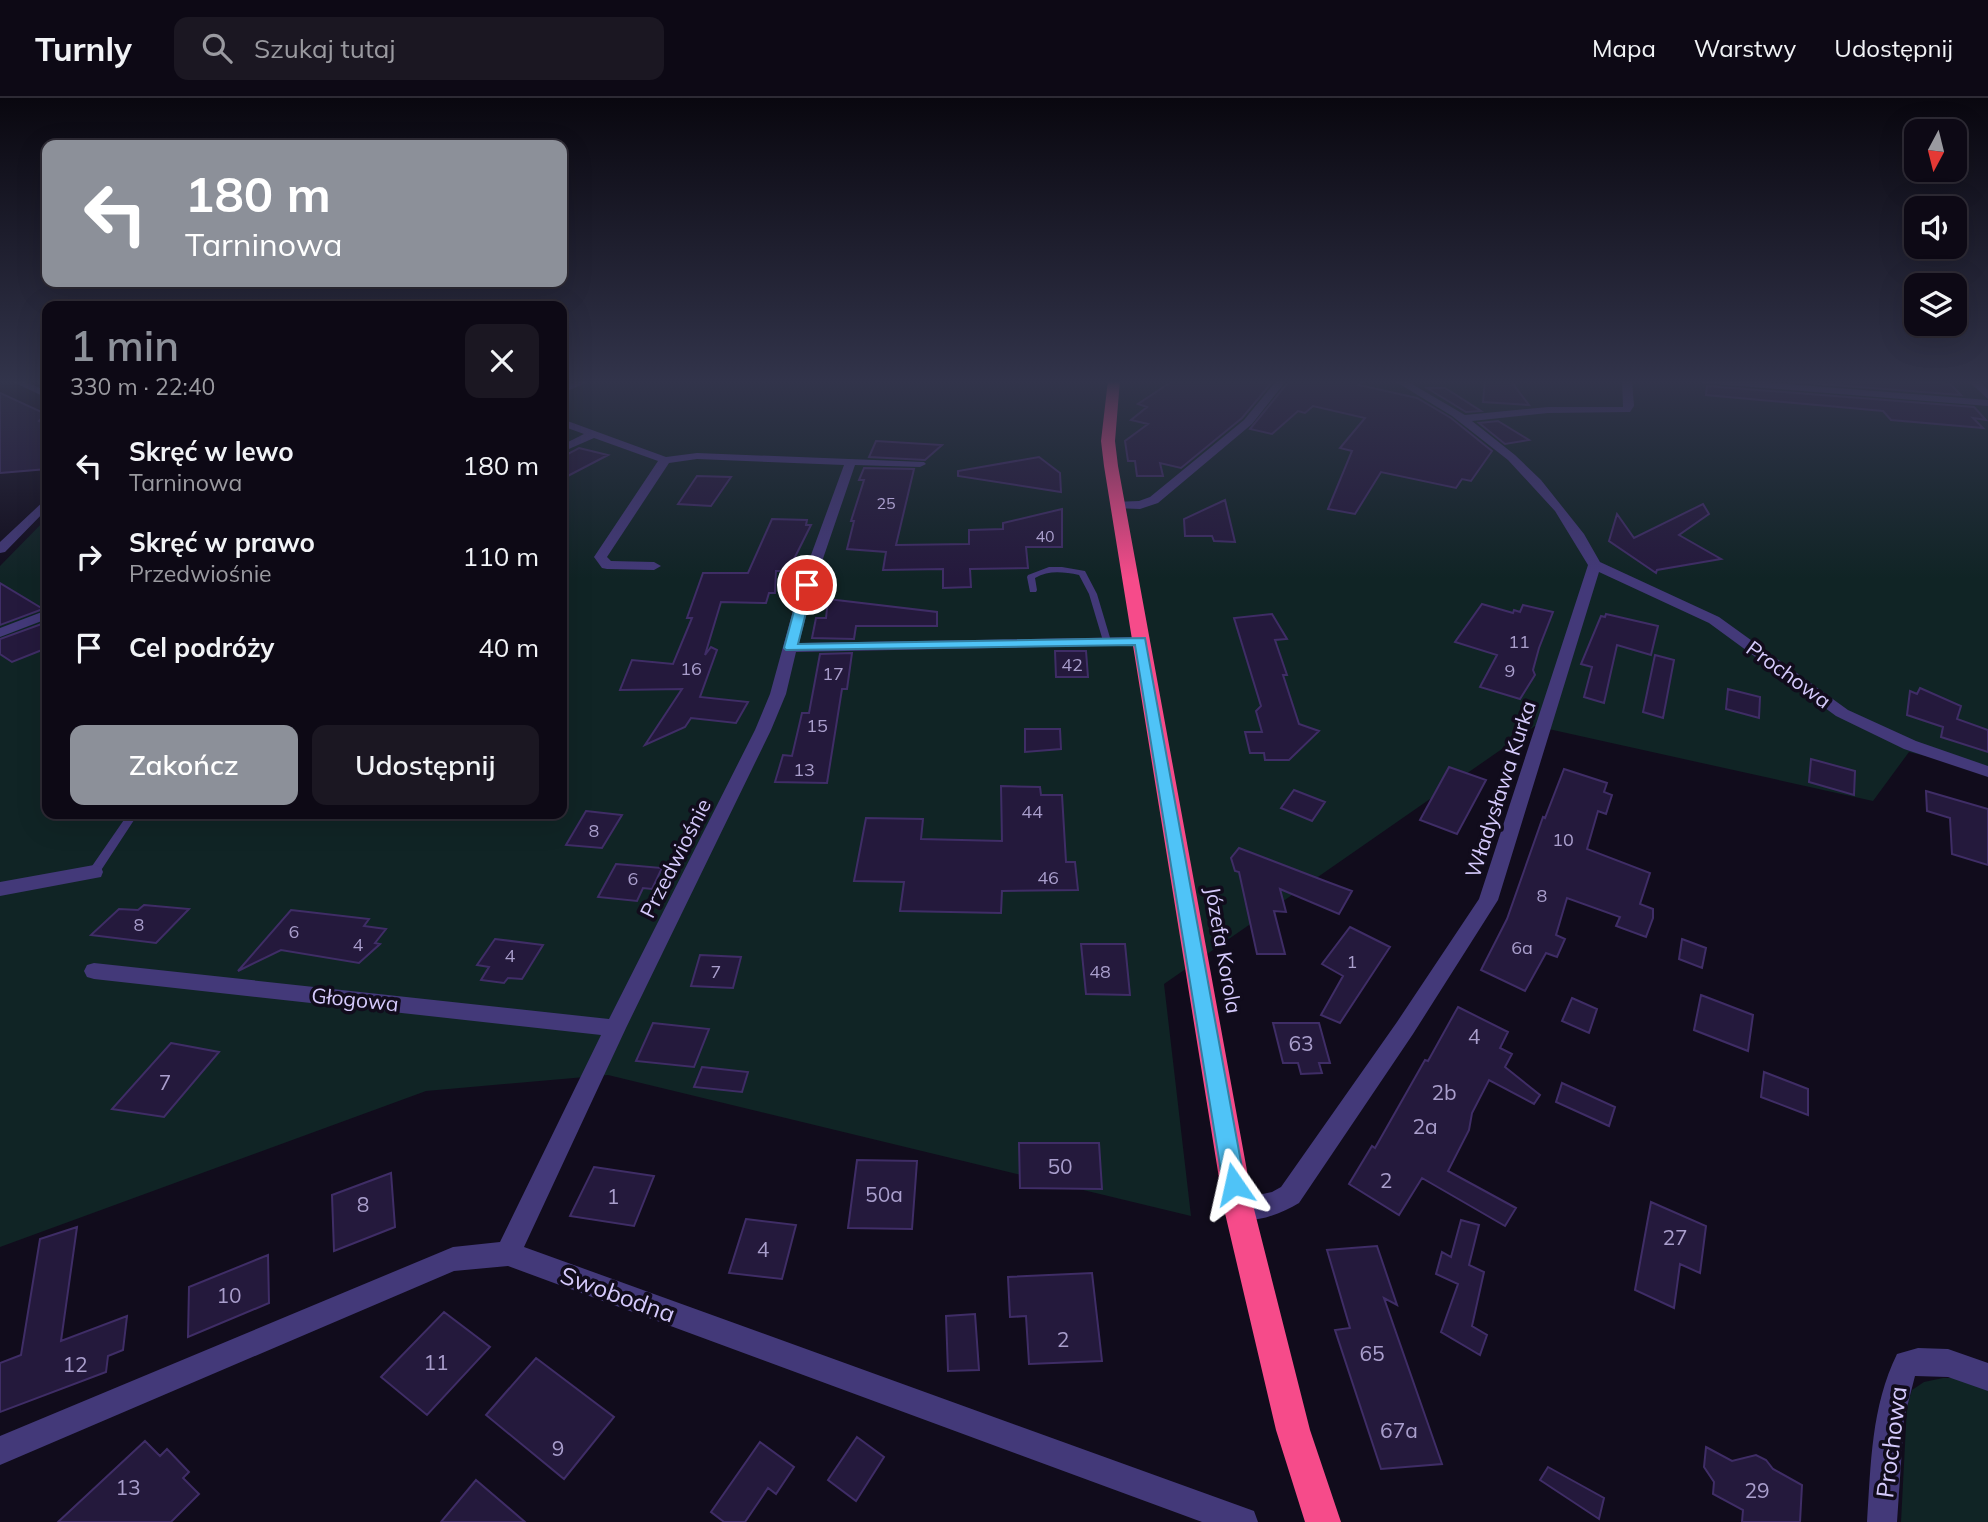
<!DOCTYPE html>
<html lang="pl">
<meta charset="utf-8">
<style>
:root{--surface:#0d0915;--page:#1b1722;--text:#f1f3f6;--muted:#9a9aa0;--line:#2d2a34;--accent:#8c9099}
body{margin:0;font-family:Mulish,sans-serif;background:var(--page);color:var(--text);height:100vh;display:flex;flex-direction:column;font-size:26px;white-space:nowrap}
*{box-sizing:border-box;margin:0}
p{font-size:23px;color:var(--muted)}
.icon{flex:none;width:38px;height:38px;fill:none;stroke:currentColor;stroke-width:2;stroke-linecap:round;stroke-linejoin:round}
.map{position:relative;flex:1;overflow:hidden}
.sheet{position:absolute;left:42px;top:203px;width:525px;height:518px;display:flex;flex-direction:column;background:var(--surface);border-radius:14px;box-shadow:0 7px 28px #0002,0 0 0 2px var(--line)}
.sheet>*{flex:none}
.banner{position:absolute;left:42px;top:42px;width:525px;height:147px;border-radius:14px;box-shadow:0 7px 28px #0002,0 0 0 2px var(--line);background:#8c9099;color:#fff;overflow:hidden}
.needle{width:46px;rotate:187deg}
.fabs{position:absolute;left:1904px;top:21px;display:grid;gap:14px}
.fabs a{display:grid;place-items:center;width:63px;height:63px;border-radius:14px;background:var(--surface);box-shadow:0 7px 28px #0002,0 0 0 2px var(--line);font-size:35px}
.pin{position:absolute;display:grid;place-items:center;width:60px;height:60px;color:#fff;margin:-30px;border:4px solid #fff;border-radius:50%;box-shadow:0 2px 7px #0007}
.me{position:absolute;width:77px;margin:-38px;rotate:349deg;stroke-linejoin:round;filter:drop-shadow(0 0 5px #0008)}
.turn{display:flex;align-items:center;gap:24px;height:147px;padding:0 28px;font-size:32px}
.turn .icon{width:91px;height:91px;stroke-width:2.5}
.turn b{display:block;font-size:49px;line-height:60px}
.round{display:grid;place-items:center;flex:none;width:74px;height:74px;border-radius:14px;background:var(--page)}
.summary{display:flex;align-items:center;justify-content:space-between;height:119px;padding:0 28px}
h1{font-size:42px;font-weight:600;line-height:52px;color:var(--accent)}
.action{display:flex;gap:14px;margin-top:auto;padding:14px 28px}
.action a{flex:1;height:80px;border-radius:14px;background:var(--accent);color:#fff;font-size:28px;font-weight:600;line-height:80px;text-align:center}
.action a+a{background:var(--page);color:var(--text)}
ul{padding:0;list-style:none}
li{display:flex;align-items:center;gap:21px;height:91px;padding:0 28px}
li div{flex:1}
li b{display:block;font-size:26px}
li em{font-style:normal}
header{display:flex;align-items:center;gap:42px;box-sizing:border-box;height:98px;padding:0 35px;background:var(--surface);border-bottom:2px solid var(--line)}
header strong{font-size:33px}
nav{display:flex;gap:38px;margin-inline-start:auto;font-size:24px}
.search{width:490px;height:63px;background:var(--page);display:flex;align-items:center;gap:18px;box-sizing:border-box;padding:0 24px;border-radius:14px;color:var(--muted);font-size:26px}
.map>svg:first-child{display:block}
</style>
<header>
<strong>Turnly</strong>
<div class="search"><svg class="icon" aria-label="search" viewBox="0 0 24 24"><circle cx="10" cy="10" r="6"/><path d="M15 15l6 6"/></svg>Szukaj tutaj</div>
<nav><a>Mapa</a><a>Warstwy</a><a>Udostępnij</a></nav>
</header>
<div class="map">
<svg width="1988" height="1424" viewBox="0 0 1988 1424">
<rect width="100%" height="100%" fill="#110c1c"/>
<path fill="#102425" d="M562 282H1988V673L1909 654 1873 703 1535 628 1164 886 1191 1118 608 977 426 993 0 1149V468L47 420V716H562Z
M1943 1280H1965L1988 1290V1424H1901L1907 1308 1912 1292 1924 1284Z"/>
<path fill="#24193c" stroke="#3f2d66" stroke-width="2" d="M1174 282H1274L1242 320 1181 370 1160 365 1163 378H1137L1135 363H1128L1125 343 1148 326 1131 322 1147 309 1138 306Z
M1290 282H1365L1359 287 1417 300 1451 320 1492 353 1471 383 1462 381 1456 390 1381 374 1355 416 1328 411 1352 353 1340 350 1365 320 1313 308 1305 315 1298 313 1272 336 1250 331Z
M1485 282H1510L1529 307 1483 304Z
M1770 282H1901L1950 286 1961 297Z
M1707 288 1974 309 1986 322 1973 320 1983 330 1891 322 1883 313 1706 297Z
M1427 290H1445L1481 313 1466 314Z
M0 295 46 316 39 323 47 327V371L0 375Z
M1498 323 1529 342 1505 346 1479 325Z
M876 343 942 347 925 362 869 359Z
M579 350 608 357 562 381V359Z
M1039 359 1060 375 1061 394 958 378V373Z
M864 370 914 371 896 447 969 446V432L1003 431V425L1062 411V449H1026L1028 470 970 471 971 489 943 490V471L883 472 886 454 847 451 854 423H851L864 382H859Z
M697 378 731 379 711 408 678 406Z
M1225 402 1235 444 1214 443 1212 438H1185L1184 421Z
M1703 406 1709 416 1679 437 1721 461 1657 472 1656 475 1609 443 1617 416 1634 440Z
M772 421 807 422 806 427H811L788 473H776L775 495H769L766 505 721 504 705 557 711 549 717 552 700 599 748 604 736 625 691 620 685 629 645 647 682 591 620 592 632 562 673 566 692 520H687L703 475H748Z
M0 485 43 511 0 527Z
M828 501 937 514V528H856L854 541 812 540 816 520H826Z
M1482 506 1513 515 1514 512 1520 514 1523 507 1553 514 1539 550 1533 572 1535 577 1520 601 1480 589 1497 557 1455 544Z
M1272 516 1287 541 1275 542 1287 577H1283L1299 626 1319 633 1289 662H1265L1264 655H1250L1245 634H1262L1256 613 1261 608 1234 520Z
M1606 516 1658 528 1651 557 1617 547 1604 605 1584 599 1592 569 1581 566 1601 518 1605 519Z
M47 524V550L12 564 0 556V541Z
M1055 553H1086L1088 579H1056Z
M852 555 847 591H842L827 685 775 684 783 657 792 658 802 615H809L820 556Z
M1655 557 1674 562 1663 620 1643 614Z
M1920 590 1961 608 1957 621 1988 632V654L1941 639 1943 629 1907 617 1910 593 1917 596Z
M1728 591 1760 599 1759 620 1726 611Z
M1025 631H1060L1061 651 1025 654Z
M1811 661 1855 673 1854 697 1809 684Z
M1449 669 1486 682 1457 736 1420 722Z
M1564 671 1607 685 1604 694 1612 697 1606 716 1598 713 1587 751 1650 775 1640 806 1653 811V820L1646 839 1616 828 1620 819 1567 800 1556 837 1565 841 1557 859 1546 855 1525 893 1481 872 1507 821 1543 719 1545 720Z
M1001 688 1040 689 1041 697H1062L1066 764H1075L1078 792 1002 793 1001 815 900 813 904 784 854 783 866 720 923 721 921 741 1002 743Z
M1294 692 1325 704 1312 723 1281 710Z
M1926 693 1988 711V767L1952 756 1950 720 1927 713Z
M586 713 622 717 602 750 566 747Z
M1239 750 1325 783 1352 793 1339 816 1280 791 1286 814 1274 813 1285 856H1257L1239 774 1235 773 1231 760Z
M616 766 662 770 652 791 643 790 637 803 598 799Z
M144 807 189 811 156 845 91 837 119 811 138 812Z
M291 812 369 821 364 828 386 831 375 845 380 846 359 865 281 852 238 873Z
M1350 829 1390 849 1340 925 1321 917 1343 878 1322 866Z
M495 841 543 847 522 881 508 880 504 885 481 882 489 869 477 867Z
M1682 841 1706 850 1702 870 1679 861Z
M1081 846H1125L1130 897 1086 896Z
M700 857 741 859 733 890 691 888Z
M1701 897 1753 917 1748 953 1694 932Z
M1572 900 1597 911 1589 935 1562 923Z
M1458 909 1508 934 1500 950 1512 956 1505 969 1540 997 1534 1006 1489 982 1472 1015 1469 1032 1448 1073 1516 1110 1505 1128 1422 1080 1399 1117 1349 1086 1372 1048 1375 1050 1425 962 1428 963Z
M653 925 709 931 694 969 636 963Z
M1273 925H1319L1330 965H1319L1322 975 1301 976 1298 965H1283Z
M171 945 219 954 164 1019 112 1011Z
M702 969 748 974 742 994 694 989Z
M1764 974 1808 991V1017L1761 999Z
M1562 985 1615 1009 1609 1028 1556 1004Z
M1019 1045H1099L1102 1091 1020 1090Z
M857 1062 917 1063 912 1131 848 1130Z
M594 1069 654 1078 634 1128 570 1118Z
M391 1075 395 1129 334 1153 332 1097Z
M1651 1104 1706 1128 1700 1175 1680 1166 1674 1210 1635 1192Z
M746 1121 796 1127 782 1181 729 1175Z
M1461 1122 1479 1127 1469 1167 1484 1174 1472 1228 1487 1237 1480 1257 1441 1234 1458 1186 1436 1176 1442 1154 1451 1159Z
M77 1129 61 1243 127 1218 123 1252 108 1258 106 1274 0 1314V1265L21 1257 40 1141Z
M1377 1148 1397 1207 1384 1200 1442 1366 1381 1371 1335 1232 1350 1230 1327 1152Z
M268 1157 269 1205 188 1239 189 1189Z
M1092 1175 1102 1263 1029 1266 1026 1218 1010 1219 1008 1179Z
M444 1214 490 1249 427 1317 381 1279Z
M975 1216 979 1272 948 1273 946 1218Z
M536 1260 614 1319 564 1381 486 1317Z
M857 1339 884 1359 856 1403 828 1382Z
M145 1343 160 1358 167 1351 189 1374 183 1380 199 1396 171 1424H58Z
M760 1344 794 1369 776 1396 768 1390 745 1424H724L711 1414Z
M1706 1349 1732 1363 1756 1357 1766 1362 1773 1371 1802 1387 1800 1424H1742L1743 1412 1713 1396 1714 1384 1704 1369Z
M1548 1369 1604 1400 1599 1421 1540 1382Z
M476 1382 525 1424H441Z"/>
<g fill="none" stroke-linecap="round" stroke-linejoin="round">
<path fill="#433979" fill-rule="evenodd" d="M1049 469H1062L1085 473 1097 496 1111 543 1110 545 1107 546 1103 543 1089 496 1079 477C1063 474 1049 472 1035 480L1037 492 1036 494H1030L1027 479 1028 477Z
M128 716H138L98 777H90L88 774 90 771Z"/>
<path fill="#433979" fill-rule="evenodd" d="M9 282H22L47 293V300Z
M579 282H593L562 295V289Z
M1277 282H1287L1252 326 1158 405 1140 411 1113 410V404L1139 403 1150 399 1244 322Z
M1393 282H1405L1465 317 1548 309H1623L1622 282H1632L1634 308 1630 314 1548 315 1472 323 1515 357 1541 382 1584 436 1600 464 1719 519 1848 612 1916 643 1988 668V679L1904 651 1836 618 1709 525 1599 474 1498 802 1413 936 1299 1105C1280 1116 1252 1128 1230 1119L1227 1111 1230 1103 1272 1094 1281 1089 1397 924 1479 801 1588 467 1555 413 1508 362 1452 318Z
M1697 282H1738L1988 302V308L1702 285Z
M1967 282H1978L1988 292V301Z
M562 321 666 359 697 355 924 364 926 366 920 369 855 367 814 487 799 545 1140 539 1147 543 1140 547 796 554 786 596 771 632 626 930 524 1149 1243 1409 1254 1413 1258 1424H1202L508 1168 454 1173 0 1367V1338L453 1149 500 1144 601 937 94 881 87 879 84 873 87 867 94 865 609 921 755 632 770 596 800 487 844 367 697 361 669 365 607 459 611 463 654 464 661 468 654 472 607 471 602 470 594 459 658 363 594 340 562 354V347L584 336 562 328Z
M47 400V411L5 454 0 455V444Z
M47 512V521L0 539V530Z
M94 767 101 769 103 774 101 779 0 798V784Z
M1918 1250 1948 1251 1988 1265V1293L1948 1279 1915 1278 1904 1321 1897 1424H1867C1871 1366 1871 1309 1897 1256Z"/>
<path fill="#f64b8a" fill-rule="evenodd" d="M1108 282H1120L1115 343 1118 368 1254 1111 1310 1332 1341 1424H1305L1276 1332 1224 1111 1104 368 1101 343Z"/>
</g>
<linearGradient id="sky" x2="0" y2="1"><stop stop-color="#09070f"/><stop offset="0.59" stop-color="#32344b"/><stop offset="1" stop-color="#32344b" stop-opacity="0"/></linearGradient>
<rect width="1988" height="481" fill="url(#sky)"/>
<path fill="#4fc3f7" stroke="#337fa1" stroke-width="2" d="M807 483 813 487 798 546 1145 540 1245 1086 1242 1094 1234 1097 1227 1094 1223 1086 1135 547 786 552 784 550 801 487Z"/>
<g text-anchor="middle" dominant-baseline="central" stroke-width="7" stroke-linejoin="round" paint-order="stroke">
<g font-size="16" fill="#a99ecc">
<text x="886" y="405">25</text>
<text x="1045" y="438">40</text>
</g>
<g font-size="18" fill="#a99ecc">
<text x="1519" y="543">11</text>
<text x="1072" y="566">42</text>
<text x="691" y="570">16</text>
<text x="1510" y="572">9</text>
<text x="833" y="575">17</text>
<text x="817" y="627">15</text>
<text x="804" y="671">13</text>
<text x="1032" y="713">44</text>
<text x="594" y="732">8</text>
<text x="1563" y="741">10</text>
<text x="1048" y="779">46</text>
<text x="633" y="780">6</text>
<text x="1542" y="797">8</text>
<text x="139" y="826">8</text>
<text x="294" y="833">6</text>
<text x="358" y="846">4</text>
<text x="1522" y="849">6a</text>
<text x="510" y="857">4</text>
<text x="1352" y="863">1</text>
<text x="716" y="873">7</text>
<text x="1100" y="873">48</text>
</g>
<g font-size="21" fill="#d5cafc" stroke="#110c1c">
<text transform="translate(1789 576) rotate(36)">Prochowa</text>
<text transform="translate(1500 691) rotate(-72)">Władysława Kurka</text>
<text transform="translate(675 760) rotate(-63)">Przedwiośnie</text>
<text transform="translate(1224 852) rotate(80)">Józefa Korola</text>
<text transform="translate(355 901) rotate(6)">Głogowa</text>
</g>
<g font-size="21" fill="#a99ecc">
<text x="1474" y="938">4</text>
<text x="1301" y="945">63</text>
<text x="165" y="984">7</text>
<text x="1444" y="994">2b</text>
<text x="1425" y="1028">2a</text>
<text x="1060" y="1068">50</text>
<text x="1386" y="1082">2</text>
<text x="884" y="1096">50a</text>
<text x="613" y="1098">1</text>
<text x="363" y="1106">8</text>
<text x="1675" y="1139">27</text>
<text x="763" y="1151">4</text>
<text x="229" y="1197">10</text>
<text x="1063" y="1241">2</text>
<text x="1372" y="1255">65</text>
<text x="436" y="1264">11</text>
<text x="75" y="1266">12</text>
<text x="1399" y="1332">67a</text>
<text x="558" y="1350">9</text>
<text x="128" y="1389">13</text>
<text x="1757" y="1392">29</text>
</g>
<g font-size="24" fill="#d5cafc" stroke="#110c1c">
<text transform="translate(618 1196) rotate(20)">Swobodna</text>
<text transform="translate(1891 1344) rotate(-83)">Prochowa</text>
</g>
</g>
</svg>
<div class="fabs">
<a><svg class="needle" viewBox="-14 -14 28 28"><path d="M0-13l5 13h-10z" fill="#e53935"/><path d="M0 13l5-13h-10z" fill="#9a9aa0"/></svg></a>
<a><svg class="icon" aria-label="sound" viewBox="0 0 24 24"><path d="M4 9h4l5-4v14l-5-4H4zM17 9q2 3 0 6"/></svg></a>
<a><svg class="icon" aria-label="layers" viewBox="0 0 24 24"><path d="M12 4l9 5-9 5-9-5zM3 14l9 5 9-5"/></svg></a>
</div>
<div class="pin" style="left:807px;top:487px;background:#d93025"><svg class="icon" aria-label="arrive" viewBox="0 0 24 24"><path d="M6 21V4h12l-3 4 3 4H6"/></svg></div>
<svg class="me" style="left:1234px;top:1086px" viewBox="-20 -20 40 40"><path d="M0-17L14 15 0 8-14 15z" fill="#4fc3f7" stroke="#fff" stroke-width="4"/></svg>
<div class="banner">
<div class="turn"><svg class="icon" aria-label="left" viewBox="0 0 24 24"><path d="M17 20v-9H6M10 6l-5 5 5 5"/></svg><div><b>180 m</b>Tarninowa</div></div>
</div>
<section class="sheet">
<div class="summary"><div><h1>1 min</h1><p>330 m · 22:40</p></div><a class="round"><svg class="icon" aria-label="close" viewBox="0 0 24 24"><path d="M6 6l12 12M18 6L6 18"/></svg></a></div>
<ul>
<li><svg class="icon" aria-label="left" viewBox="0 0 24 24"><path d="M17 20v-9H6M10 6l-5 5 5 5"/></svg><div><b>Skręć w lewo</b><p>Tarninowa</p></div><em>180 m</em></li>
<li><svg class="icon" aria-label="right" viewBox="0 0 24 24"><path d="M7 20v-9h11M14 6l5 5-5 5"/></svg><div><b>Skręć w prawo</b><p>Przedwiośnie</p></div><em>110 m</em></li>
<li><svg class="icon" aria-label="arrive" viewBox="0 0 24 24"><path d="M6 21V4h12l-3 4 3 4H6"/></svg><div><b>Cel podróży</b></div><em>40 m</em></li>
</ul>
<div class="action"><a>Zakończ</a><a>Udostępnij</a></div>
</section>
</div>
